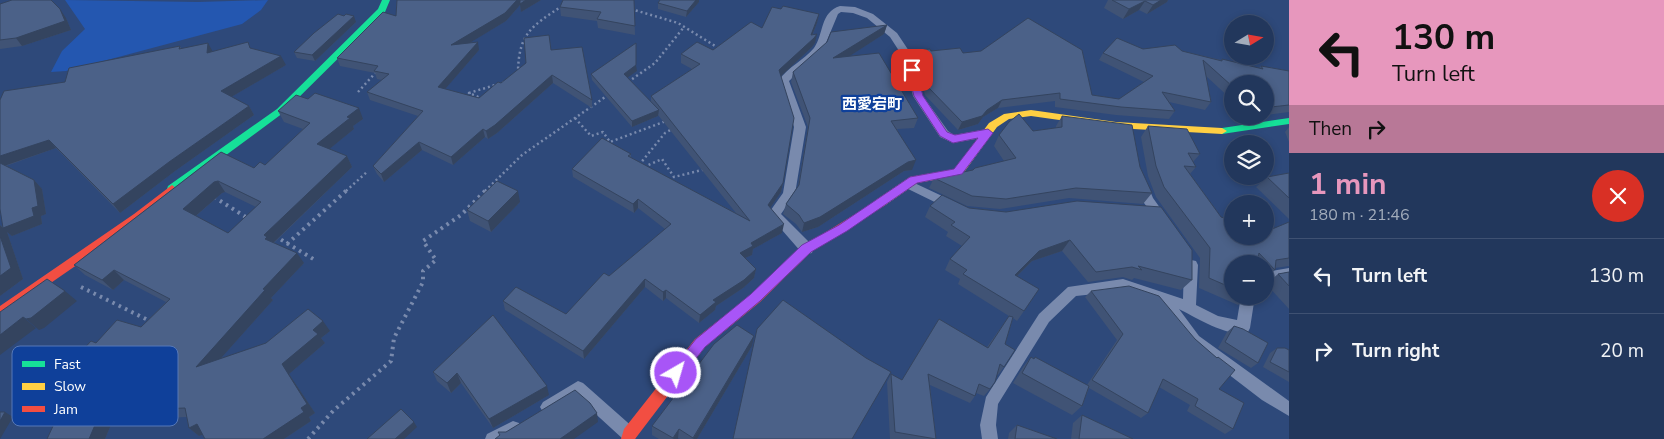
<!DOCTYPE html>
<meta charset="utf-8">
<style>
:root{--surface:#22375c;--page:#2a3f62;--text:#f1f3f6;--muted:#a2acbb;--line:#3f5172;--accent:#e797bd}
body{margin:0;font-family:"Nunito Sans","Noto Sans JP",sans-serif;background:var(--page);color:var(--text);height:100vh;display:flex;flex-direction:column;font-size:19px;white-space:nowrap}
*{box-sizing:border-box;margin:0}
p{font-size:16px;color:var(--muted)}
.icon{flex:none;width:28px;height:28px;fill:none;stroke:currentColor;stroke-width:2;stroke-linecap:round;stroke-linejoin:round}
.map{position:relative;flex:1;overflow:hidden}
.sheet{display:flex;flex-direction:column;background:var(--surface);width:375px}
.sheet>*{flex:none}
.banner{background:#e797bd;color:#111;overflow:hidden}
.needle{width:32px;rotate:79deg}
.controls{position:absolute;left:1224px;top:15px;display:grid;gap:10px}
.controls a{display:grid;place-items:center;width:50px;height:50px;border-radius:50%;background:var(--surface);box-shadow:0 2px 8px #0003,0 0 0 1px var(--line);font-size:25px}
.pin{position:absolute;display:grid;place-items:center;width:42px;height:42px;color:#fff;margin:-21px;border-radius:10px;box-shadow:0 2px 8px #0006}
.me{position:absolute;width:55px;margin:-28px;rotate:38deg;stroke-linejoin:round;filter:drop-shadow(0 0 4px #0008)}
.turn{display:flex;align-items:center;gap:18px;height:105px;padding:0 20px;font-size:22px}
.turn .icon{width:65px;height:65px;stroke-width:2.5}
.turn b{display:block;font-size:35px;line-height:42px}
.then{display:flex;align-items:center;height:48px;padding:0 20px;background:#0003;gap:10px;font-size:19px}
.round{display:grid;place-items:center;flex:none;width:52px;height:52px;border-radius:26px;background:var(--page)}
.headline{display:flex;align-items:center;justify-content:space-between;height:85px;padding:0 20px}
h1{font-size:30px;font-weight:700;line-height:38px;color:var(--accent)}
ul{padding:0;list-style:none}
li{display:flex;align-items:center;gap:15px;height:75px;padding:0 20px;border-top:1px solid var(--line)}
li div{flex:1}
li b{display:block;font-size:19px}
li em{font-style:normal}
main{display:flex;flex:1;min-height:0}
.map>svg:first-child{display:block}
</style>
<main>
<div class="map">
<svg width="1289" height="439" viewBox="0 0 1289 439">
<rect width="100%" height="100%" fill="#2e497a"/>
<path fill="#2457b0" d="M65 0 198 2 268 0 261 10 242 24 66 71 51 72 62 51 85 29Z"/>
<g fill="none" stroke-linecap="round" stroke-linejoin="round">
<path stroke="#798aad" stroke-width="2.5" stroke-dasharray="2 3" stroke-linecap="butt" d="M631 9 678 23 720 49
M516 73 518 71C519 33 532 26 562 6
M628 82 655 63 684 27
M358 92 378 70
M483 99 469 93 505 82
M575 118 591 136 603 132 610 142 666 121
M639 165 665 133 674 128
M644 167 662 159 674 177 706 169
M346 191 368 171
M485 191 522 155 608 95"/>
<path stroke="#798aad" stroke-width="4" stroke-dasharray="2.5 4.5" stroke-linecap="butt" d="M214 197 249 219
M275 236 315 260
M287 244 347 190
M81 287 150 321
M308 439 333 411 391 361 394 338 423 282V271L436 260 423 241 461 215 486 190"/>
<path fill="#798aad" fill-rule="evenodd" d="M840 6 855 7 873 14 897 33 913 57 923 96 948 131 954 135 987 129 993 133 987 137 953 143 940 137 913 96 903 57 890 37 867 18 853 13 841 12 838 14 823 50 789 81 806 127 795 194 781 214 812 245 813 249 812 253 807 254 802 253 768 214 783 193 794 127 779 80C788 67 804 60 814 48 824 34 820 12 840 6Z
M1141 178 1145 179 1153 198 1168 219 1166 222H1158L1144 203 1135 182Z
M908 180 957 203 959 206 957 209H949L904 187 902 184 904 181Z
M1191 260 1196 261 1198 265 1196 305 1218 316 1237 320 1241 296H1255L1250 328 1248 332C1230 339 1195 317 1179 309L1199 336 1289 401V416L1262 400 1189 344 1157 302 1123 291 1076 296 1049 322 998 404 996 425 998 439H982L980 425 986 397 1039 314 1068 287 1123 279 1183 299 1184 265 1186 261Z
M1289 268V278L1265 282V272Z
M578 381 583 383 635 429 637 434 635 439H623L577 397 548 414 543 412 540 407 543 402Z
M513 421 519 423 521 428C515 439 498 439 485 439L487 434Z"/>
<path fill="#16e098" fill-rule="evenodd" d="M382 0H390L385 12 283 113 176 192H168L167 189 168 186 277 109 378 9Z
M1289 118V124L1222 134 1217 131 1222 128Z"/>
<path fill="#ffcf43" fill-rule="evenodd" d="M1031 110 1116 122 1222 128 1227 131 1222 134 1116 128 1031 116 1009 119 997 127 962 175 917 183 884 206H876L874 203 876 200 910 177 955 169 989 123 1004 114Z"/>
<path fill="#f24e42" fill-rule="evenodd" d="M172 185 177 189 176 192 142 220 0 318V306L134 214Z
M880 199 884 200 886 203 884 206 811 252 760 302 705 347 635 439H621L624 429 695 339 752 294 803 246Z"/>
</g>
<path fill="#405375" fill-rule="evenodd" d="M397 0H541L521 12 520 5 506 21 469 43 479 50 445 89 479 98 551 50 592 100V108L553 83 497 133 488 139 485 137 453 165 422 150 384 182 377 174 373 166 418 116 370 100 367 92 382 80 377 79 375 73 340 66 337 58 396 16Z
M634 0 635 35 598 28 597 21 561 16 560 7Z
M660 0H699V2L686 17 658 9V3Z
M1108 0H1168L1167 2 1147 14 1139 10 1123 19 1104 8Z
M0 4 66 18 71 30 22 46 0 49Z
M781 9 819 14 817 23 813 34 815 43 812 47 781 76 783 183 781 192 770 208 782 233 753 249 752 255 745 258 756 269 754 278 743 288 716 306 715 310 699 323 666 298 663 301 645 287 584 359 505 310 503 301 566 314 609 276 665 229 638 208 634 213 573 177 572 169 631 154V158L736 213 658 115V116L632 127 592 80 591 74 637 71 627 77 651 102V96L692 69 681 63V54L713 50 762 28Z
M344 16 356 22 315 61 297 58 294 52Z
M887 25 884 34 849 56 918 118 914 128 897 129 912 170 904 171 818 227 802 232 796 224 783 214 786 204 798 186 808 127 791 82 793 72Z
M180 46 181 48 212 52 252 49 286 65 231 97 249 106 254 115 175 171 120 213 56 148 6 166 34 180 42 189 46 214 41 216 42 224 12 236 7 232 23 279 0 296V225L3 227 0 100 65 82Z
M1143 49 1182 51 1221 60 1222 59 1259 68 1261 66 1289 71V112L1265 115V84H1232V100L1206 76 1211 102 1205 110 1169 102 1175 111 1169 119 1116 115 1055 107V101L998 108 983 117 978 124 958 130 925 95 915 58 918 50 963 53 1092 95 1119 99 1144 82 1099 60 1103 53Z
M278 111 363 119 353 126 354 129 329 149 347 156 352 167 274 243 304 263 271 298 273 300 221 358 330 331 321 338 325 343 289 374 315 413 309 417 311 421 284 439H205L203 434 199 436 189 428 187 417 113 420 105 439 77 374 68 366 96 343 141 327 166 302 124 280 113 290 85 275 74 265 221 152 254 168 265 165 303 129 284 122ZM225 192 256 207 228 233 196 216 222 193Z
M1062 116 1140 167 1152 193 1143 204 1069 198 1000 209 967 206 929 188 934 178 973 170 1004 161 994 146 999 135 1056 128V126Z
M1148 126 1200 154 1193 162 1196 167 1190 174 1221 217 1265 236 1289 222V266L1275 268V270L1265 278V264H1232V296H1247L1238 305 1199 288 1200 258 1156 197 1148 176 1141 137Z
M1289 127V142L1285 132Z
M1289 173V219L1256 187 1267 177Z
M520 202 491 232 470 221 467 210Z
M930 206 969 208 1006 212 1192 280 1181 290 1134 278 1132 280 1123 277 1088 282 1062 251 1032 261 1017 276 1024 311 1017 321 1013 318 1005 344 1004 367 998 375 997 374 990 389 984 396 976 393 975 396 970 403 930 385 936 439H890L887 382 891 374 902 380 987 347 1009 316 958 284 960 279 945 270 950 259 962 246 946 236 948 232 925 217Z
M1289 272V309L1266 284 1278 274Z
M1091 291 1195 339 1216 358 1218 357 1219 389 1233 429 1225 434 1187 411 1190 405 1159 387 1148 413 1141 418 1089 388 1082 406 1072 415 1013 383 1023 367 1031 357 1034 359 1035 357 1087 385 1117 340 1085 297Z
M493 315 549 395 493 428 461 383 451 393 437 381 433 372Z
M1234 326 1258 363 1251 368 1218 348 1227 332Z
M752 346 697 439H680L678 438V439H659L652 435V426Z
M1277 348 1289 350V382L1263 367 1270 353Z
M1082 415 1133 439H1071L1073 423Z
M1017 425 1057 439H1008L1009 433Z"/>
<path fill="#34445f" d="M517 0H541L521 12 520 5 506 21 453 53 451 45Z
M696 0H699V2L686 17 687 11Z
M1161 0H1168L1167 2 1147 14 1153 5Z
M1145 1 1139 10 1123 19 1129 9Z
M60 9 66 18 71 30 22 46 16 38Z
M819 14 817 23 809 43 817 34 815 43 812 47 778 79 779 70 811 35Z
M354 16 356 22 315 61 312 55Z
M887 25 884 34 831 68 833 58Z
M478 42 479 50 440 95 438 87Z
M208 43 213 52 207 53Z
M281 56 286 65 226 100 221 91Z
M636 65 637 71 624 80V74Z
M552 75 553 83 497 133 488 139 486 131Z
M1002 100 998 108 983 117 978 124 958 130 962 122 987 110Z
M249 106 254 115 175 171 120 213 113 204 169 162Z
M359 108 363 119 353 126 354 129 322 155 317 144 347 117Z
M659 110 658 116 632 127V121Z
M483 129 485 137 453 165 451 157Z
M49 140 56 148 1 167 0 166V156Z
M419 142 422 150 384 182 381 174Z
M347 156 352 167 272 244 265 239 264 235Z
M916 160 912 170 904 171 818 227 802 232 804 223 908 162Z
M34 180 42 189 46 214 41 216 42 224 12 236 7 232 23 279 0 296V225L3 228 32 208Z
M218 181 225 192 222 193 191 220 183 209 214 182Z
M783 183 781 192 766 214 768 205Z
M518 191 520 202 491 232 488 221Z
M638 199V208L634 213 633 204Z
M784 224 782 233 753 249 752 255 738 261 740 253 751 243Z
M1070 240 1062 251 1032 261 1008 285 1015 275 1039 251Z
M297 253 304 263 271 298 273 300 205 376 196 367 263 289Z
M756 269 754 278 743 288 716 306 715 310 699 323 700 315 713 300Z
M114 270 124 280 113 290 102 280Z
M645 279V287L584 359 583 351Z
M666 290V298L663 301V292Z
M65 291 77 301 44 328 39 330 26 319Z
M23 317 36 328 0 355V335Z
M323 321 330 331 321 338 325 343 289 374 315 413 309 417 311 421 284 439H263L301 408 282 364 313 330Z
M754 336 752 346 697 439H693Z
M457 373 461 383 451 393 447 383Z
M547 386 549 395 493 428 489 419Z
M101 411 113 420 105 439H89Z
M5 412 13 417 0 439V421Z
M597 413 598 422 574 439H560Z
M414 422 417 427 404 439H395Z
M197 424 207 433 199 436 189 428Z
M679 429 678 438V439H673Z"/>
<path fill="#4b6188" stroke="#34445f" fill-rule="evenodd" d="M12 0H51L60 9 65 21 16 38 0 40V4Z
M397 0H517L505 13 451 45 478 42 438 87 479 98 498 82 501 83 526 63 524 38 549 35 551 50 582 47 592 100 552 75 495 125 486 131 483 129 451 157 419 142 381 174 373 166 423 111 367 92 389 74 374 71 378 66 337 58 383 12 396 16Z
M520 0H526L520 4Z
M563 0H634L635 26 597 19 601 12 560 7Z
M660 0H696L687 11 658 3Z
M1112 0H1161L1153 5 1145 1 1129 9Z
M783 6 819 14 811 35 817 34 814 38 779 70 794 118 783 183 768 205 784 224 751 243 753 246 740 253 756 269 744 280 713 300 716 302 700 315 666 290 663 292 645 279 583 351 503 301 516 287 566 314 604 273 609 276 671 224 638 199 633 204 572 169 602 138 631 154 628 156 750 221 651 96 700 64 681 54 697 42 713 50 751 22 762 28 772 7 781 9Z
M338 14 344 16 346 14 354 16 312 55 294 52 314 33Z
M1028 18 1082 50 1092 95 1119 99 1153 76 1103 53 1117 38 1143 49 1175 45 1182 51 1222 61V59L1263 69 1261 66 1289 71V105L1271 107 1266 103H1265V84H1232V86L1203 60 1211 102 1162 92 1175 111 1121 107 1060 99V93L1002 100 987 110 982 116 962 122 928 87 918 50 930 49 931 51 960 48 963 53 981 51Z
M887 25 833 58 879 53 918 118 891 121 916 160 908 162 820 217 804 223 799 215 786 204 799 185 810 118 793 72 827 42 831 32Z
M248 42 250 48 281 56 221 91 249 106 169 162 113 204 49 140 0 156V100L4 91 65 82 69 68 180 46 179 49 208 43 207 53Z
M636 43V65L624 74 659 110 632 121 591 74Z
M315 93 359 108 347 117 350 118 317 144 347 156 264 235 267 237 265 239 297 253 263 289 265 290 196 367 266 343 308 309 323 321 313 330 318 334 282 364 307 404 301 408 304 412 263 439H205L197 424 189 428 185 408 101 411 89 439H47L79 370 68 366 91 341 96 343 117 320 141 327 170 299 114 270 102 280 74 265 221 152 254 168 260 162 265 165 310 123 278 111 296 95 308 99ZM218 181 261 202 228 233 183 209 214 182Z
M1019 114 1033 131 1062 127V116L1132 125 1140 167 1152 193 1076 188 1006 199 972 196 934 178 973 170 975 168 1016 158 999 135 1009 122Z
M1148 126 1187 129 1200 154 1188 153 1196 167 1184 166 1221 217 1232 221V236H1265V232L1289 222V258L1276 260 1275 270 1259 253 1257 264H1232V288L1209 278 1210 248 1164 187 1156 166Z
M0 163 34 180 38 206 32 208 34 216 3 228 0 209Z
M1289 173V198L1267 177Z
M497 181 518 191 488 221 467 210Z
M942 195 969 208 1006 212 1077 201 1161 207 1192 250V280L1138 266 1142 270 1132 267 1096 272 1070 240 1039 251 1015 275 1039 289 1024 311 963 274 967 270 950 259 970 237 951 225 955 222 930 206Z
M0 236 11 268 0 276Z
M1289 272V286L1278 274Z
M47 279 65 291 31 318 26 319 23 317 0 335V312Z
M1129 286 1159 296 1195 339 1217 358 1218 357 1235 370 1219 389 1244 403 1233 429 1195 406 1198 399 1163 379 1148 413 1092 380 1123 334 1091 291Z
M783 300 866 358 891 372 852 439H733L757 329Z
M493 315 547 386 489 419 457 373 447 383 433 372Z
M1009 316 1013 317 1005 344 1015 350 1004 367 1000 364 995 382 990 389 979 384 975 396 928 374 936 439 895 432 891 374 902 380 939 319 988 348Z
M737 325 754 336 693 438 679 429 673 438 652 426 714 344Z
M1234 326 1243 329 1268 343 1258 363 1225 342Z
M1277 348H1285L1289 350V372L1270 362Z
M1031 357 1034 359 1035 357 1089 386 1082 406 1022 373Z
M575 390 590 403 597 413 560 439H495L500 435 498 432H506Z
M401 409 414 422 395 439H367Z
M0 412H5L0 421Z
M1082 415 1133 439H1079Z
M1017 425 1057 439H1015Z"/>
<path fill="#a855f7" stroke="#6d37a1" d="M912 67 916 70 923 96 947 132 955 135 988 129 993 133 962 174 917 183 847 231 811 252 760 301 705 347 681 378 676 379 672 378 670 373 672 369 696 339 751 294 802 245 839 225 910 177 954 169 978 138 953 143 940 136 914 96 907 70Z"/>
<g text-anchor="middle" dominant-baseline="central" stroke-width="4.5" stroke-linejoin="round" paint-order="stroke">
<g font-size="15" font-weight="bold" fill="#fff" stroke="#0f409a">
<text x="872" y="104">西愛宕町</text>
</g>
</g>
<rect x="12" y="346" width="166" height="80" rx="8" fill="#0f409a" stroke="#5779b8" stroke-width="1"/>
<rect x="22" y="361" width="23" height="6" fill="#16e098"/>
<rect x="22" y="383" width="23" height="7" fill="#ffcf43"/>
<rect x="22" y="406" width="23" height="6" fill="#f24e42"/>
<g font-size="14" fill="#fff">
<text x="54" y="369">Fast</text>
<text x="54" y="391">Slow</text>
<text x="54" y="414">Jam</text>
</g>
</svg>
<div class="controls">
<a><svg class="needle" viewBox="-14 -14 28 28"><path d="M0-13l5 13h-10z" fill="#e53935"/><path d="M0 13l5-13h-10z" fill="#a2acbb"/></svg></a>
<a><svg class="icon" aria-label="search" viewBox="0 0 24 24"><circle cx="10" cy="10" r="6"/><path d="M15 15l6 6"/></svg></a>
<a><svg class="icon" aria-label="layers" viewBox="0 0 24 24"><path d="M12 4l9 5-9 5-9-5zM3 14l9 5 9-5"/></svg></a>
<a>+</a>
<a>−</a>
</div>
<div class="pin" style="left:912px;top:70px;background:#d93025"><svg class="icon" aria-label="arrive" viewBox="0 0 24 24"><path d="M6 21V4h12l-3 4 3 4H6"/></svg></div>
<svg class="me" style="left:676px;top:373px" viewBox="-20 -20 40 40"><circle r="17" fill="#a855f7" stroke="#fff" stroke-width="3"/><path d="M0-11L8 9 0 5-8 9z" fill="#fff"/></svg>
</div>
<section class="sheet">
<div class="banner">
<div class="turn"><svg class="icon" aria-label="left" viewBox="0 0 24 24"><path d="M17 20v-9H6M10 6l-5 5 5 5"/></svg><div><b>130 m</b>Turn left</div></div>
<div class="then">Then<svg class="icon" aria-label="right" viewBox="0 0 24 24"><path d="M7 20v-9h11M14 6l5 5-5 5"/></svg></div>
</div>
<div class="headline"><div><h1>1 min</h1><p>180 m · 21:46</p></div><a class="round" style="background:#d93025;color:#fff"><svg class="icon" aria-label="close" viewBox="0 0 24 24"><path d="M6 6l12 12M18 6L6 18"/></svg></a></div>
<ul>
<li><svg class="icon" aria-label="left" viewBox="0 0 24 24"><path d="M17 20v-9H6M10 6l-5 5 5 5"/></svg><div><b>Turn left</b></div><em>130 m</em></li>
<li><svg class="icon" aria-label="right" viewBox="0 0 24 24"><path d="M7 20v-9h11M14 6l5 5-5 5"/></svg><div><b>Turn right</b></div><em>20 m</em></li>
</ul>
</section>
</main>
